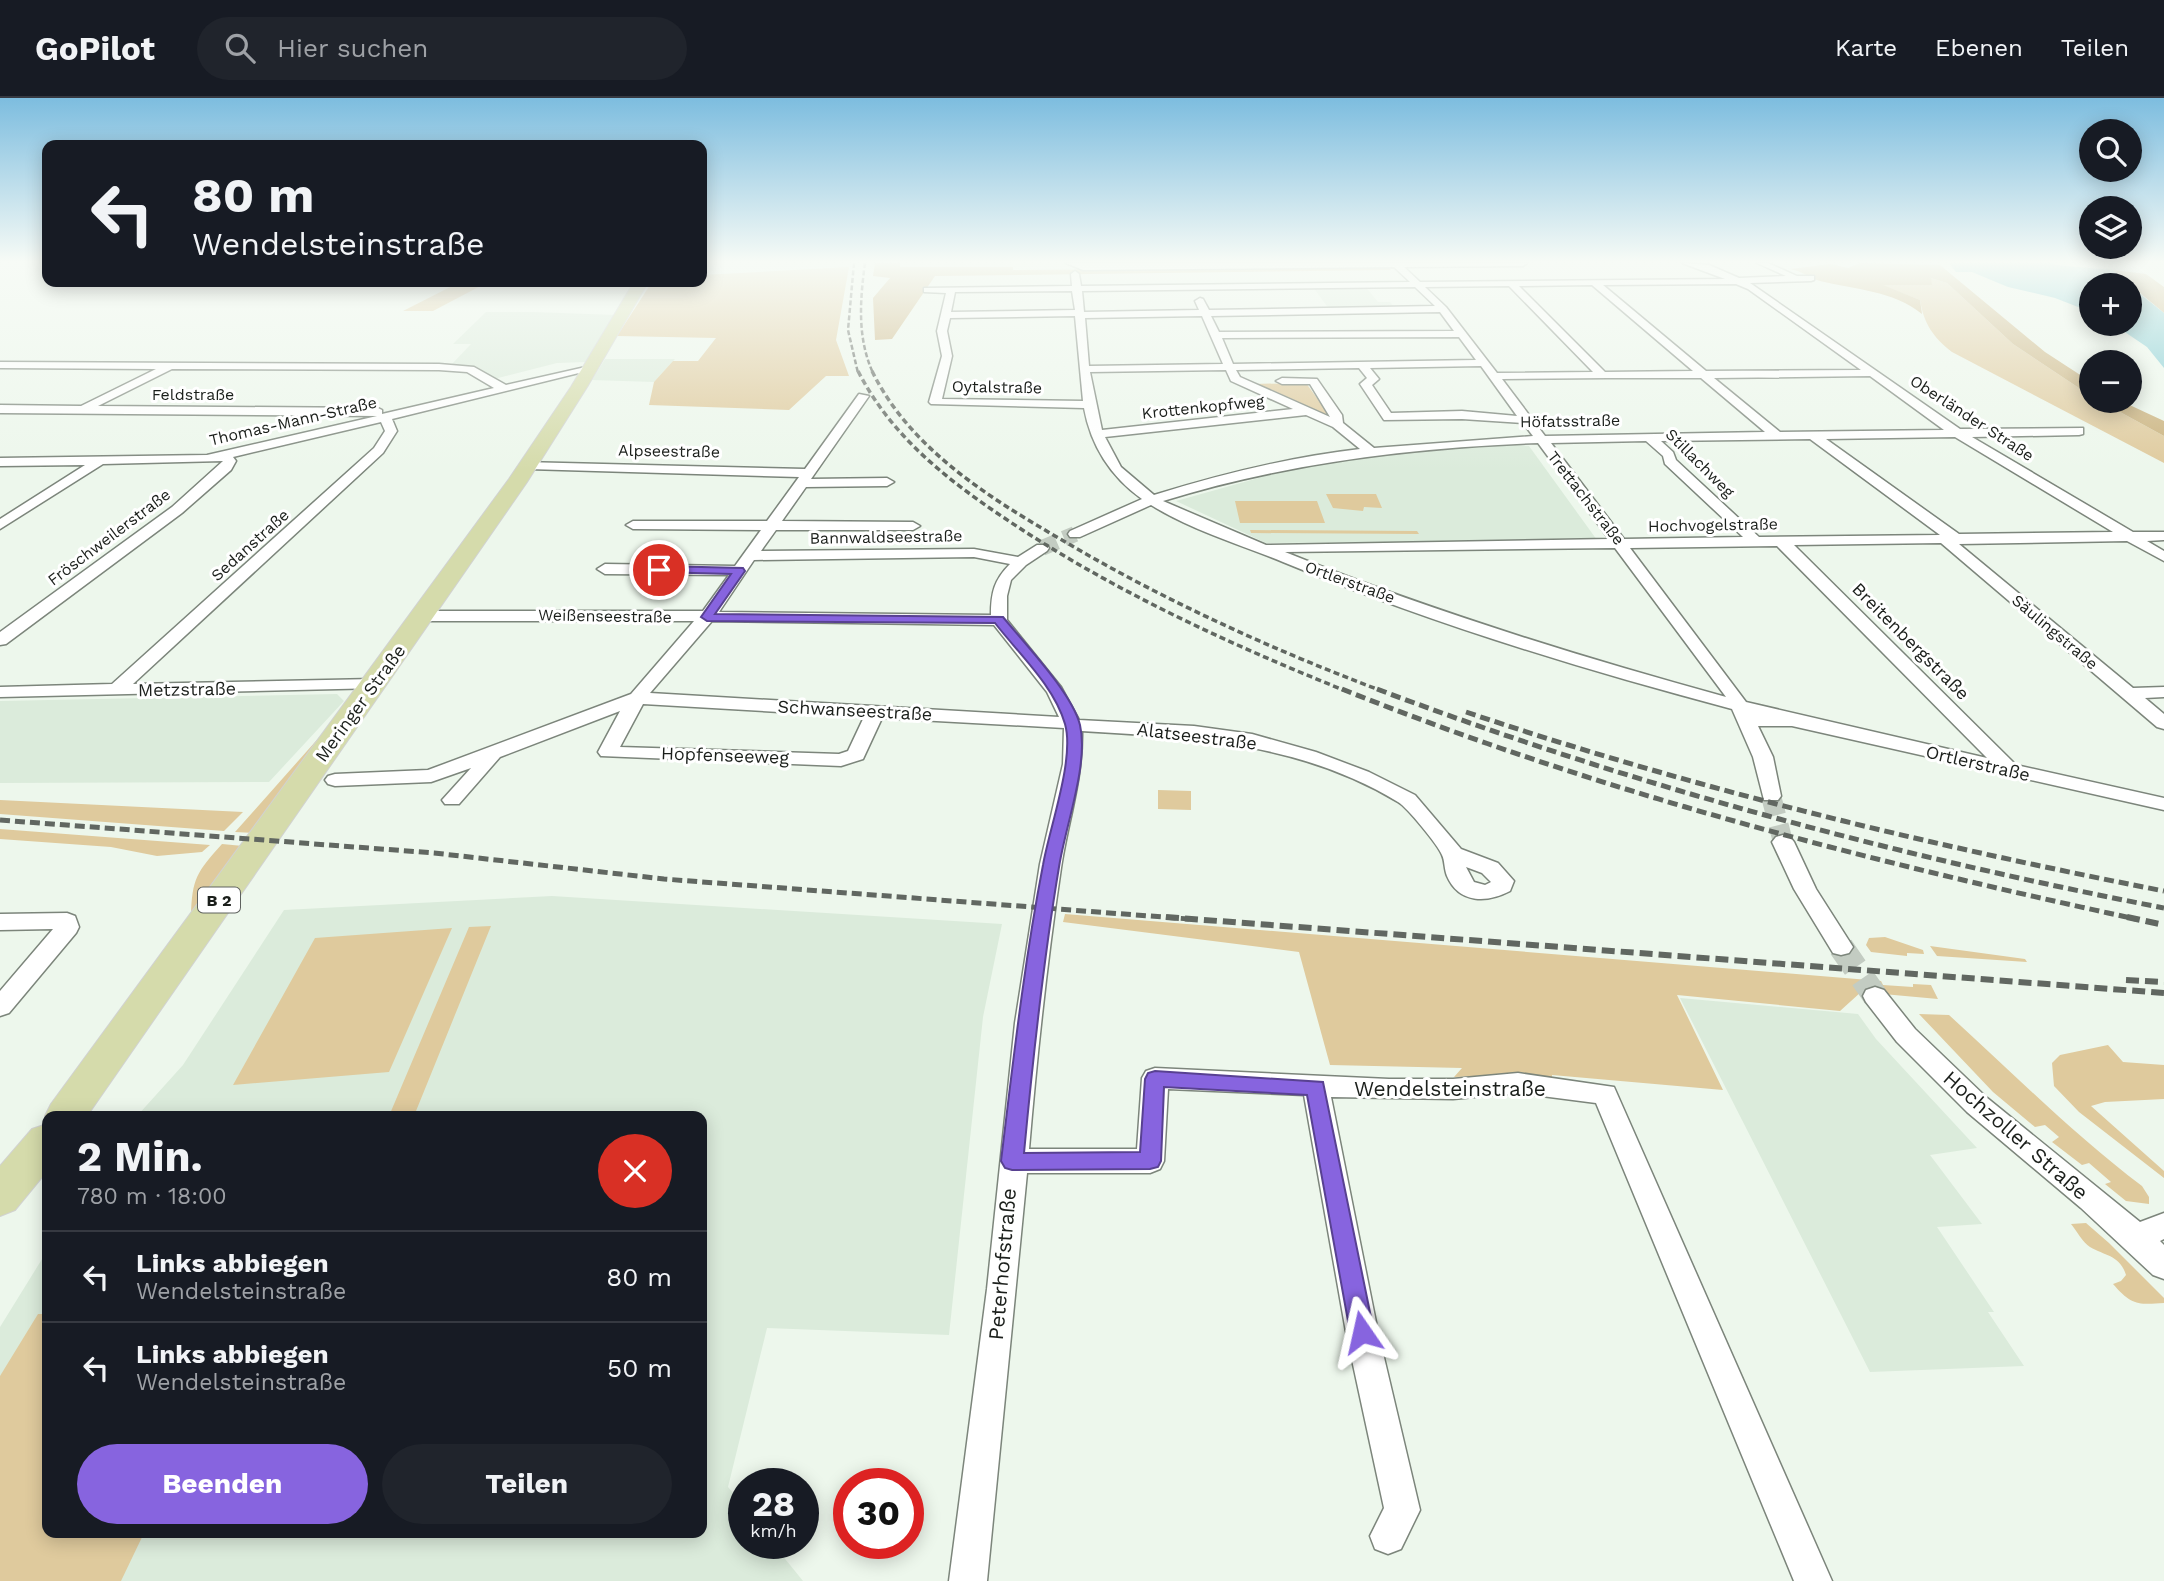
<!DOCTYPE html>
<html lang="de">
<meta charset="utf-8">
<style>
:root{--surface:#171b24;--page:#20242c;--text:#f1f3f6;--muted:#9ea1a6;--line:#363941;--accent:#8764df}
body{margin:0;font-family:"Work Sans",sans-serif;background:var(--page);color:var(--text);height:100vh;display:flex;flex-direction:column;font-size:26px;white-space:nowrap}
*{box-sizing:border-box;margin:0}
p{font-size:23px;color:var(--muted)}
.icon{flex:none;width:38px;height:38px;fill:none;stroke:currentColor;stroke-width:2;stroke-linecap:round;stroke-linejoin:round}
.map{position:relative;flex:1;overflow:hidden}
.details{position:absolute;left:42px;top:1013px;width:665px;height:427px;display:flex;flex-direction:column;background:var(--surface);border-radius:14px;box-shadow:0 4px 18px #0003}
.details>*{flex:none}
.top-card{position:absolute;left:42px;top:42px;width:665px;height:147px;border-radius:14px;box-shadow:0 4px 18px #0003;background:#171b24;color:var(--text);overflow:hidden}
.fabs{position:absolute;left:2079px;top:21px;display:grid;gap:14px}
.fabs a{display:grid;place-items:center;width:63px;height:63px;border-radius:50%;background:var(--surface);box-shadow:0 4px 18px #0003;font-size:35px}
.speed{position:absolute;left:728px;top:1370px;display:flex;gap:14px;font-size:35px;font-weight:700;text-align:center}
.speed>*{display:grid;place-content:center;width:91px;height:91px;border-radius:50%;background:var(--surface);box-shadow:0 4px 18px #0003;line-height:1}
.speed small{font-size:18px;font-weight:400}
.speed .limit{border:10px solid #d22;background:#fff;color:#111}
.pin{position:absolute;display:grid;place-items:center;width:60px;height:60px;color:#fff;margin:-30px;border:4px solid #fff;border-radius:50%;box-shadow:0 2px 7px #0007}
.me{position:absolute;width:77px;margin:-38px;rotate:349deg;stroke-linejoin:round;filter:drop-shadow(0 0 5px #0008)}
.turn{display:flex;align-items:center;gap:24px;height:147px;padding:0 35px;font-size:32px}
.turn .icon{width:91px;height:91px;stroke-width:2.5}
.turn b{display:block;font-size:49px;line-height:60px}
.round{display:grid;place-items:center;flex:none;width:74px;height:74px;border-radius:37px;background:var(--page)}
.head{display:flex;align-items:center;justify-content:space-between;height:119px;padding:0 35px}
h1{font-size:42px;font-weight:700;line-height:52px}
.button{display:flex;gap:14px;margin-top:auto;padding:14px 35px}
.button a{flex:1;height:80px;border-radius:42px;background:var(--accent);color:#fff;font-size:28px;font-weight:700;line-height:80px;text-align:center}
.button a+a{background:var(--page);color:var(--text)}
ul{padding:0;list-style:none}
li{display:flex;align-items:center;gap:21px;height:91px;padding:0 35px;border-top:2px solid var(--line)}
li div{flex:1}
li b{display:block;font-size:26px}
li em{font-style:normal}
header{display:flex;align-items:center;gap:42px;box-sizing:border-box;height:98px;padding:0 35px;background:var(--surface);border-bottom:2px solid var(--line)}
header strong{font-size:33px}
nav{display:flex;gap:38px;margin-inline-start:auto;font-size:24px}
.search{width:490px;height:63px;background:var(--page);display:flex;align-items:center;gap:18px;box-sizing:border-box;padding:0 24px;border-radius:38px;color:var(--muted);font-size:26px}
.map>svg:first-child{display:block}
</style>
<header>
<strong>GoPilot</strong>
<div class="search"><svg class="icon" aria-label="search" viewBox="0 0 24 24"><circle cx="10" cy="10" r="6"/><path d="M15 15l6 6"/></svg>Hier suchen</div>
<nav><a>Karte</a><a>Ebenen</a><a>Teilen</a></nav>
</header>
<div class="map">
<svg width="2164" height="1483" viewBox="0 0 2164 1483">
<rect width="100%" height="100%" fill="#edf7ec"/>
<path fill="#dbebdb" d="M1365 188 1378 204H1390L1395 210 1329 211 1313 189Z
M486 214H533L616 217 586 264 557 265 494 281 451 267 471 246H453Z
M605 261H675L654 284 592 282Z
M1502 345 1529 348 1597 442 1266 445 1176 403 1284 373 1365 358Z
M337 596 344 603 269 684 0 685V603Z
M552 798 1002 826 983 919 949 1237 767 1230 728 1389 744 1408V1446H773L803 1483H0V1229L47 1153V1435H702V1018H137L183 967 284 812Z
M1680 900 1858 916 1876 941 1977 1050 1930 1057 1982 1126 1937 1129 1994 1214H1988L2024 1268 1870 1274Z"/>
<path fill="#dfca9d" d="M849 169 836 242 849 278H826L789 312 649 307 654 284 673 263H698L716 240 617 238 652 184H702V177Z
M1931 180 1947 185 2013 246 2091 298V303H2100L2164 338V365L1952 254C1933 239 1924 226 1920 202L1881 187H1931Z
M460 184H488L433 213H403Z
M1306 285 1330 318 1251 286Z
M1326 396H1376L1382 410 1364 409 1363 413 1333 410Z
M1235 403H1317L1325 425H1240Z
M1250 432 1417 433 1419 436 1251 435Z
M347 608 254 735 235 734Z
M1158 692 1191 693V712L1158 711Z
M0 702 243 714 224 733 0 716Z
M0 731 210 747 202 754 157 758 111 749 0 741Z
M222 746 243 748 191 818C192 780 197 774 222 746Z
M1065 816 1881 883 1883 887 1913 889V886L1931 887 1938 901 1861 894 1840 913 1677 897 1723 992 1552 977V981L1510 977 1454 979 1462 970 1330 967 1299 854 1063 824Z
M491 828 414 1018H389L469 829Z
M452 830 389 974 233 987 315 840Z
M1885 839 1923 852 1924 856 1907 855V858L1871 854 1866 847 1869 840Z
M1930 848 2025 861 2027 864 1937 858Z
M1919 916 1949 917C2013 975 2073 1036 2142 1088L2149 1099V1106L2126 1103 2105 1086 2111 1084 2089 1065 2082 1067 2052 1044 2059 1039 2045 1027 2035 1029 1993 994Z
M2108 947 2123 964 2164 967V1001L2105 1004 2091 1008 2164 1073V1080L2079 1014 2054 988 2052 965 2060 957Z
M2086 1125 2109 1145 2164 1200V1205C2138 1207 2131 1207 2113 1186L2121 1183 2126 1177C2120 1157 2105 1158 2090 1149 2083 1145 2076 1132 2071 1126Z
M38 1216H47V1435H144L121 1483H0V1278Z"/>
<path fill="#cab17c" d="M875 165H900V169H1013V172L1387 169 1391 172 935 178 892 241 875 242 873 200 890 180 873 178Z
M1860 165 1940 167 2045 254 2091 284V298L2013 246 1947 185 1931 180 1932 187H1883L1920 202 1922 216C1892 192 1856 192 1820 183 1810 180 1802 173 1790 171L1831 166 1848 170Z
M2113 172 2146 176 2164 189V215Z
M2100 303H2121L2164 323V338Z"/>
<path fill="#7ecad2" d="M1949 165H2053L2055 167 2113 172 2129 187H2091V214L2055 200 2008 189 1972 174H1956Z
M2130 188 2164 215V270L2147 249 2113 226H2130Z"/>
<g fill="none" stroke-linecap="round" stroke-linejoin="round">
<path stroke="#c3ccc2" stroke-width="16" stroke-dasharray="16 8" stroke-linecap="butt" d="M1042 450 1075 436"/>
<path stroke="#c3ccc2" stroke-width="20" stroke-dasharray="20 10" stroke-linecap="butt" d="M1771 698 1783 744"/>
<path stroke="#c3ccc2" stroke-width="25" stroke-dasharray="25 13" stroke-linecap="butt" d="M1841 849 1875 898"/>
<g stroke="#7c857b" stroke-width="3">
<path id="street" d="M1066 165H1527L1523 168 1404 169 1420 184 1725 181 1682 165 1709 167 1739 180 1786 178 1757 165H1768L1797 178H1814V182L1811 183 1750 185 1960 331 2083 330V336L2079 337 1972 339 2133 434H2164V442L2147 443 2164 453V463L2127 443 1959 446 2133 590 2164 589V599L2145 600 2164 616V631L2157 629 1941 445 1794 447 2016 667 2164 700V712L1792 628H1758L1773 659 1781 698 1778 702H1764L1753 659 1732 611C1580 571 1428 524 1283 464 1239 446 1191 432 1151 407L1080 439H1070L1068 436 1070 433 1142 401C1111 379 1091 348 1084 310L931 306 929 304 942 258 937 233 946 195 924 194V190L1072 188 1071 176 1075 173 1079 176 1081 188 1410 184 1394 169 1083 172ZM1736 186 1748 191 1861 272 1706 273 1603 187ZM1592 187 1693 273 1605 274 1519 188ZM1509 188 1593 274 1497 275 1446 209 1425 189ZM1415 189 1435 208 1209 212 1203 201 1200 200 1195 203 1199 212 1084 214 1082 193ZM1072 193 1075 212 951 214 955 194ZM1440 214 1454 233 1219 234 1211 218ZM1075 218 1083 303 942 301 952 258 947 233 950 220ZM1202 218 1223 266 1089 268 1085 220ZM1459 239 1476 262 1233 266 1222 240ZM1481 268 1517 318 1462 313 1391 315 1372 287 1379 281 1370 270ZM1359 270 1367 280 1360 286 1384 322 1462 321 1523 325 1533 338 1374 350 1343 325 1342 317 1317 281 1282 280 1276 283 1282 286H1310L1330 319 1240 279 1236 272ZM1226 272 1231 283 1293 311 1102 332 1090 274ZM1870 278 1944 332 1780 334 1714 280ZM1607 280H1701L1765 334 1545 338 1502 281ZM1306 317 1333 329 1360 351C1290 359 1222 376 1154 397L1121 369 1105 339ZM1955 339 2113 434 1959 436 1826 341ZM1810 341 1940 437 1759 439 1676 362 1673 354 1661 343ZM1646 343 1663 358 1665 366 1743 439 1624 441 1551 345ZM1538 345 1609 441 1266 447 1163 403C1286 365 1410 350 1538 345ZM1777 448 1987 660 1746 604 1630 450ZM1615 450 1726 599C1577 558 1428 512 1285 454Z
M0 264 439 266 474 269 506 287 590 268 595 271 392 321 397 333 383 355 133 586 374 581 380 582 383 586 380 590 0 599V589L112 586 374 350 385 333 381 324 233 359 236 363 231 372 182 415 6 546 0 547V534L172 409 223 363 103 366 0 431V421L85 367 0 368V360L207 357 377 318 0 315V307L81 308 156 271 0 270ZM172 271 439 272 467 274 494 290 382 316V312L378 310 98 308Z
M859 296 869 298 811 381 887 380 894 384 887 388 806 389 782 423 913 424 920 428 913 432H776L761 453 974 451 1018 459 1037 447H1047L1049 450 1047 453 1026 467 1011 482 1007 498V522L1061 589 1079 622 1194 628 1252 636 1316 654 1369 674 1415 697 1461 751 1498 765 1514 783 1510 793C1487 805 1459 806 1447 778 1444 771 1445 763 1442 757 1438 747 1407 709 1398 704 1299 644 1194 640 1082 633 1083 681 1068 723 1061 770 1047 864 1037 957 1029 1051H1137L1142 980 1146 973 1155 970 1389 981H1453L1518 975 1614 989 1832 1483H1794L1596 1005 1518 995 1453 1001 1331 999 1378 1234 1420 1412 1401 1451 1388 1456 1375 1451 1370 1438 1384 1410 1346 1234 1304 997 1168 991 1164 1063 1160 1071 1150 1075H1027L987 1483H949L987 1191 1015 925 1040 766 1063 666 1064 630 882 620 863 661 841 668 601 658 598 654 620 613 500 659 459 706H445L442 702 471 670 431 684 335 688 328 686 325 682 328 678 335 676 428 672 631 596 694 523H422L414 518 422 513H703L729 477 605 476 597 471 605 466 735 468 761 432 633 431 626 427 633 423H767L799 379 528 371 523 370V364L805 371ZM974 459 1010 466C994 482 991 495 991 517L719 514 754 462ZM712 523 994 527 1047 594 1059 619 650 595ZM643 606 864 619 848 653 839 656 620 649ZM1466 769 1482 775 1491 784 1485 787 1474 784Z
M1783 737 1790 739 1794 744 1816 791 1853 849 1849 855 1841 857 1833 855 1794 791 1772 744 1776 739Z
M67 815 75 818 79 829 76 835 9 915 0 918V893L53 831 0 832V816Z
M1875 889 1884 892 1915 931 1986 999 2140 1124 2164 1115V1141L2160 1143 2164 1147V1181L2153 1177 2081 1110 1967 1014 1897 944 1866 904 1863 898 1866 892Z"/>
</g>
<g stroke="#d1d2d1" stroke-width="2">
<path id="primary" d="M634 184H648L587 289 527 384 87 1018H47V1023L45 1018 51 1006 509 381 571 289Z
M47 1026V1073L15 1112 0 1118V1068L32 1031Z"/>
</g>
<use href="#street" fill="#fff" fill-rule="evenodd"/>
<use href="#primary" fill="#d5dbab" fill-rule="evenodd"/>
<path stroke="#616761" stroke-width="2.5" stroke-dasharray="5 2.5" stroke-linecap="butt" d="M854 165 848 232 858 275
M865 165C860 202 857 240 873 275"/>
<path stroke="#616761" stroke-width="3.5" stroke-dasharray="6 3.5" stroke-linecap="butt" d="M858 273C894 344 958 390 1024 433 1125 498 1234 548 1346 593
M872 273C912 355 998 405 1074 449 1172 506 1276 553 1382 593"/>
<path stroke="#616761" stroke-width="5" stroke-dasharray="10 5" stroke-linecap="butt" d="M1342 591C1598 694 1866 763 2136 821
M1377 591C1633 688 1896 758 2164 810
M1466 614C1695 691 1927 747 2164 793
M0 722 434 755 664 781 1189 821"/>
<path stroke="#616761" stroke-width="6" stroke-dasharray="13 6" stroke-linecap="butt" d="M1166 819 2164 895
M2127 819 2164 827
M2126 882 2164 884"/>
</g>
<linearGradient id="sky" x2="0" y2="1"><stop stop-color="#7dbddf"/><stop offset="0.44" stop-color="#f7fbf6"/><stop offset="1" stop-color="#f7fbf6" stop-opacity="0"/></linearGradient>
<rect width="2164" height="372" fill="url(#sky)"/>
<path fill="#8764df" stroke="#584191" stroke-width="2" d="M659 468 743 470 745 473 715 516 1003 519C1025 546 1072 595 1080 627 1089 666 1065 729 1059 769 1043 864 1033 959 1024 1055L1140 1054 1145 981 1148 975 1155 973 1323 984 1374 1234 1371 1242 1362 1246 1354 1242 1350 1234 1307 997 1164 989 1161 1063 1158 1069 1150 1071 1012 1072 1005 1070 1001 1063C1013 965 1024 865 1043 767 1049 731 1075 661 1065 626 1054 588 1019 556 995 525L707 523 701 519 731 476 655 474 653 472Z"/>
<g text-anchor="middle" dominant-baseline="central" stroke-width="6" stroke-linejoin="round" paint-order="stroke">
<g font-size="16" fill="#1b1f1b" stroke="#fff">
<text transform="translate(997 289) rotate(1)">Oytalstraße</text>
<text x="193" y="296">Feldstraße</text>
<text transform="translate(1203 309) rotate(-6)">Krottenkopfweg</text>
<text transform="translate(1972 320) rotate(33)">Oberländer Straße</text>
<text transform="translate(293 323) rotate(-13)">Thomas-Mann-Straße</text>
<text transform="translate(1570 323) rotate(-1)">Höfatsstraße</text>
<text transform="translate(669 353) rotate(1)">Alpseestraße</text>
<text transform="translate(1700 365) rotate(45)">Stillachweg</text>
<text transform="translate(1586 400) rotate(52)">Trettachstraße</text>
<text transform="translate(1713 427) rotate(-1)">Hochvogelstraße</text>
<text transform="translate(109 439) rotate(-37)">Fröschweilerstraße</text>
<text transform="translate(886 439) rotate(-1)">Bannwaldseestraße</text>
<text transform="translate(250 447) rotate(-42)">Sedanstraße</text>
<text transform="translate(1350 484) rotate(20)">Ortlerstraße</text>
<text transform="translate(605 518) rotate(1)">Weißenseestraße</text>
<text transform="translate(2055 534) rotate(40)">Säulingstraße</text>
</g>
<rect fill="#fff" stroke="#5f625f" stroke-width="2" x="198" y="789.5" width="42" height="25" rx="5"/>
<g font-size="16" font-weight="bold" fill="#1b1f1b">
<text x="219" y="802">B 2</text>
</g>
<g font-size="18" fill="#1b1f1b" stroke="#fff">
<text transform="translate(1911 543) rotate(45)">Breitenbergstraße</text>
<text transform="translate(187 591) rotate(-1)">Metzstraße</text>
<text transform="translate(360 605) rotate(-54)">Meringer Straße</text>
<text transform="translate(855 612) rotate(3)">Schwanseestraße</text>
<text transform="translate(1197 638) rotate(7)">Alatseestraße</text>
<text transform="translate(725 657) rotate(2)">Hopfenseeweg</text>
<text transform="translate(1978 665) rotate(13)">Ortlerstraße</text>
</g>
<g font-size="21" fill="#1b1f1b" stroke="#fff">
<text x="1450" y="990">Wendelsteinstraße</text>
<text transform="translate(2016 1037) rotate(41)">Hochzoller Straße</text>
<text transform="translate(1002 1166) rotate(-85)">Peterhofstraße</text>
</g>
</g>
</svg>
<div class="fabs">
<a><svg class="icon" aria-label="search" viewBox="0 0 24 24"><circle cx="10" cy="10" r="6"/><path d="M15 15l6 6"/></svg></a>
<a><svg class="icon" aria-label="layers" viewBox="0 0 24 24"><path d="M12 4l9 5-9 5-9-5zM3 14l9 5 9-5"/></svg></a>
<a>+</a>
<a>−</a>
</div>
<div class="speed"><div>28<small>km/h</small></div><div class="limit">30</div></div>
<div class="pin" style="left:659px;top:472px;background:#d93025"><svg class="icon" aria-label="arrive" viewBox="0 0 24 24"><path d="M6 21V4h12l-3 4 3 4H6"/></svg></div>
<svg class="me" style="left:1362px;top:1234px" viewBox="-20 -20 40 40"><path d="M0-17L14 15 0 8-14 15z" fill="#8764df" stroke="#fff" stroke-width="4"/></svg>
<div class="top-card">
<div class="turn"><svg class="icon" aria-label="left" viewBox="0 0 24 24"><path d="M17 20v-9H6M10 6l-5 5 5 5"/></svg><div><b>80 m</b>Wendelsteinstraße</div></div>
</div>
<section class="details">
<div class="head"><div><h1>2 Min.</h1><p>780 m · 18:00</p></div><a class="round" style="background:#d93025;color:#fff"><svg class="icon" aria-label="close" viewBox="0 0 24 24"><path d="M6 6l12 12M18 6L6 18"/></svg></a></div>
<ul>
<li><svg class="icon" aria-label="left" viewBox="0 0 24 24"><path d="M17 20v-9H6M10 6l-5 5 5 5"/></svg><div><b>Links abbiegen</b><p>Wendelsteinstraße</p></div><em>80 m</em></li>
<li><svg class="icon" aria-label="left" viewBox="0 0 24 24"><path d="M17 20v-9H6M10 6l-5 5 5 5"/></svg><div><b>Links abbiegen</b><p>Wendelsteinstraße</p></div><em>50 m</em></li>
</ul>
<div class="button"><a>Beenden</a><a>Teilen</a></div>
</section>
</div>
